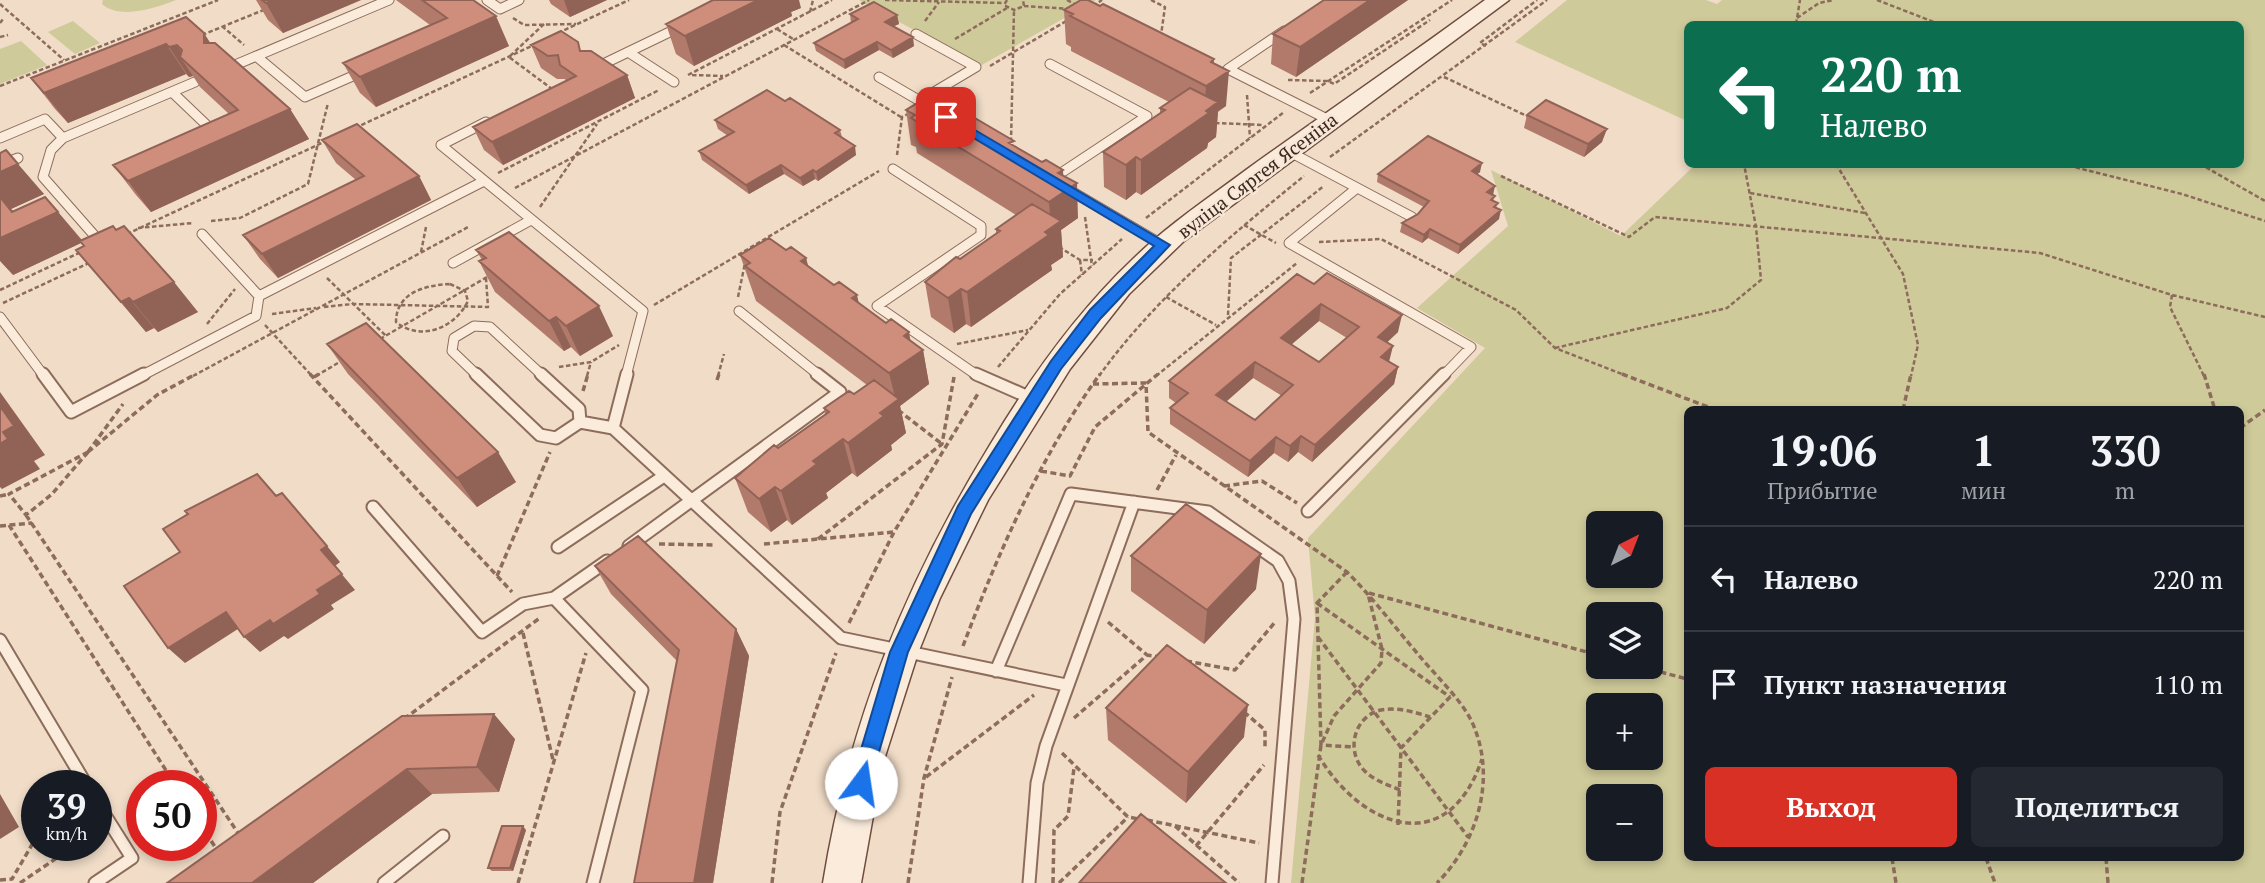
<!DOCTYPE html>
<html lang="ru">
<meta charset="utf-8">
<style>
:root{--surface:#171b24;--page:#242831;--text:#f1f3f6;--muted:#9ea1a6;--line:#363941;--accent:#d93025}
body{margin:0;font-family:"PT Serif",serif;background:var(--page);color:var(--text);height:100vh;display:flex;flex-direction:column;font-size:26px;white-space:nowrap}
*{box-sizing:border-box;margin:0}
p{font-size:23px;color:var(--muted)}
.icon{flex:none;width:38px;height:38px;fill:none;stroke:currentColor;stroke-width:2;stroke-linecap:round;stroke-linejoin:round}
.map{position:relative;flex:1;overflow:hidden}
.details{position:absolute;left:1684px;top:406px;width:560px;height:455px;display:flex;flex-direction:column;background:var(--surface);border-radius:10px;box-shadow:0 4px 10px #0003}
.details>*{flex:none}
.banner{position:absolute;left:1684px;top:21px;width:560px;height:147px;border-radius:10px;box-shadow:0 4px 10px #0003;background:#0b6e4f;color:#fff;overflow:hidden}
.needle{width:46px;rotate:42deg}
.tools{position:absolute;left:1586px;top:511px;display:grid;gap:14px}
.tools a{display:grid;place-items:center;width:77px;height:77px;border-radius:10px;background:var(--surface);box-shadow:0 4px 10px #0003;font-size:35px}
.speed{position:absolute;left:21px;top:770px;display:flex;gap:14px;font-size:35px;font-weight:700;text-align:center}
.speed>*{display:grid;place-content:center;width:91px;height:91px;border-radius:50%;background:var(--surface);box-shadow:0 4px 10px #0003;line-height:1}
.speed small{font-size:18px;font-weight:400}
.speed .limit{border:10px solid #d22;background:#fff;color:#111}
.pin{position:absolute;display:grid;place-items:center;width:60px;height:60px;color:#fff;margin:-30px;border-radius:14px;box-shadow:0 4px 10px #0006}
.me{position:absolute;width:77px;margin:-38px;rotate:14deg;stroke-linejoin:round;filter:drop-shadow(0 0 5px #0008)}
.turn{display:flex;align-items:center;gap:24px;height:147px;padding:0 21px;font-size:32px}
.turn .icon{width:91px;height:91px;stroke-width:2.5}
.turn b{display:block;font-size:49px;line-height:60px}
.eta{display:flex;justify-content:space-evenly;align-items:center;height:119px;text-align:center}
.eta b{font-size:42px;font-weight:700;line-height:49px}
.action{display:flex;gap:14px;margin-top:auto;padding:14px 21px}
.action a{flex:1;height:80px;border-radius:10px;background:var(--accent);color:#fff;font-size:28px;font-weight:700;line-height:80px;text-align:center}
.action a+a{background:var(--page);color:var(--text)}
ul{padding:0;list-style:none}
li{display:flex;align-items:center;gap:21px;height:105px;padding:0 21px;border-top:2px solid var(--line)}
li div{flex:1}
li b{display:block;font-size:26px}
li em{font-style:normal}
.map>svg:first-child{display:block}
</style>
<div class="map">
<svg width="2265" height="883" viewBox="0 0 2265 883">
<rect width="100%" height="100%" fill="#f0dcc7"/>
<path fill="#cfca9a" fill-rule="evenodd" d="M103 0H176C156 8 120 20 102 4Z
M859 0H1096L980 66Z
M1567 0H1706L1717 4 1722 0H2265V883H1291L1315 618 1308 538 1485 348 1417 308 1508 226 1491 170 1621 236 1695 165 2240 164V24H1687V121L1515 42ZM1687 410H2240V858H1687ZM1598 523H1650V576H1598ZM1598 614H1650V667H1598ZM1598 705H1650V758H1598ZM1650 796V849H1598V796Z
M73 21 100 43 75 54 48 32Z
M21 41 47 65 0 84V49Z"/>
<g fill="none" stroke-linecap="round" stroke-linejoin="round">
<g stroke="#8d6c5c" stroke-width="11">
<path id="lane-far1" d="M487 0 500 9 519 0
M1284 31 1228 69 1329 120
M916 34 976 67 919 101
M628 52 674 82
M256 56 305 97 362 72
M1050 64 1147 116 1052 179
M597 67 680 27
M228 68 389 0
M879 77 932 108
M172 92 216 134
M486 122 441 145 643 311 626 376
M0 138 45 119 63 138
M1288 151 1412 217
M0 165 18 158
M893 169 981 226V235L877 306 978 376
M1066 188 1163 245
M1357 188 1289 243 1471 347 1443 376
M202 234 259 296
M101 243 43 177 51 150 63 138 195 82
M453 263 531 220
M259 296 484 181
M739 311 820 376
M0 317 44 376
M141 376 256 316 259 296
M478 376 452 351 454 338 474 326 490 327 543 376"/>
</g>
<g stroke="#8d6c5c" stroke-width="15">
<path id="lane" d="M43 374 71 412 144 374
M476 374 540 435 556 438 580 422 579 409 541 374
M976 374 1033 399
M580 422 613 428 841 638 1066 685
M613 428 627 374
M373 507 482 632 523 604 554 598 607 561
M1308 511 1444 374
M629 546 840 392 817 374
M558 547 664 476
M554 598 642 690 593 883
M0 640 87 786
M996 671 1071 494 1208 512 1278 561 1289 581 1294 619 1272 883
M95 883 132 858 96 801
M384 883 443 836
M1029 883 1037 783 1046 746 1134 502"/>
</g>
<g stroke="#6f4d3f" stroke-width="3">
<path id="secondary" d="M1485 0H1509L1184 241 1129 294 1070 369 988 500 940 598 918 653 882 766 861 883H823C849 722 905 584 990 445 1030 378 1076 313 1133 259 1168 225 1207 199 1246 170 1325 113 1406 58 1485 0Z"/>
</g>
<path stroke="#8d6c5c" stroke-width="2.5" stroke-dasharray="4.5 2.5" stroke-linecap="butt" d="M885 0 1004 3
M1007 0 1004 5 1014 10 1024 6 1023 0
M1067 0 1078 6
M1151 0 1165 7 1161 35
M1877 0 1939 24
M0 4 64 60
M1024 6 1070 9
M1093 6 1102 0
M810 12 813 0
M513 18 524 25 576 24
M1797 18 1819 3 1834 0
M925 21 939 2
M0 23 3 19
M544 24 509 57 552 89
M1796 24 1800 0
M222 26 244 45
M777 29 793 39
M558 33 629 0
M202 35 266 9
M0 37 8 35
M955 39 1007 8
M784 45 901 117
M1486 46 1480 43 1537 0
M990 66 1068 20
M688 75 832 0
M692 75 723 76
M1444 77 1529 117
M1288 80 1328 81 1334 84 1430 20
M0 86 218 0
M1310 93 1452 0
M1247 95 1250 138
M1215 123 1264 125
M355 128 536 44
M1011 142 1014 10
M897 155 902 117 908 114
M1330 157 1547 0
M1836 164 1903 274 1918 345 1911 376
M2062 164 2182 194 2265 221
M2200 164 2265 201
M498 173 659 90
M1501 176 1629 237 1655 217 2040 253 2172 295 2265 317
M515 188 869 0
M1750 193 1865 213
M540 207 597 124
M1085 217 1092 266
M1146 218 1284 112
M211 221 240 218 308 184 328 103
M1244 225 1276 243
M138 228 193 223
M127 234 326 141
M1319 242 1381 239 1516 310 1555 348 1627 376
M1059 247 1080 260H1093
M421 252 426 227
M1080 260 1082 275
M327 278 386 336
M450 284 465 291 468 301C455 328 421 342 396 322 396 293 425 285 450 284Z
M0 290 83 251
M2172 295 2170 307 2204 376
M738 297 745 263
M1166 297 1216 325
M3 303 91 262
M654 305 879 171
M324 307 353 304 488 307 486 278
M272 314 316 308
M1228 315 1231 258 1324 186
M207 324 235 289
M265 325 312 376
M380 339 489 276
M957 344 1028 330
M1555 348 1727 308 1761 280 1756 227 1744 164
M559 367 591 362 619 345
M998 367 1060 294 1122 239
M193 376 470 226
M316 376 343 360
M587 376 591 362
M718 376 724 354
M1099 376C1156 297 1229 237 1304 176
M1156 376 1297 263"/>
<path stroke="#8d6c5c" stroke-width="3.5" stroke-dasharray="6 3.5" stroke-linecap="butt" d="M310 374 512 592
M1622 374 1716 410
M2204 374 2215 410
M314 377 319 374
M717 380 719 374
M1093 384 1146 383 1148 432 1347 572C1372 597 1394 626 1417 653 1434 674 1459 697 1471 720 1498 776 1478 842 1437 883
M583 391 588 374
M898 410 942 444
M1903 410 1911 374
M2240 428 2265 410
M88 452 52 494 26 515 9 494Z
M88 452 123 404
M88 452 157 395 196 374
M1041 471 1070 476 1095 427 1158 374
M1224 486 1262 481 1297 503
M1157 490 1176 455
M0 496 9 494
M26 515 240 836
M9 525 176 786
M0 526 32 523
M818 539 942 444 954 377
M659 544 714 545
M764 544 894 532
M1347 572 1317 603 1321 745 1353 747
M497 576 550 452
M1369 593 1598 655
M1317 603 1450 697
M1108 622 1147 655
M849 623 894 532 979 392
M523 633 553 760
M1318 637 1468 837
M963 646C999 551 1040 457 1100 374
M1186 661 1235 670 1276 621
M1642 667 1687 679
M1244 712 1265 730V747
M1074 718 1147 655 1161 657
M404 719 541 617
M1062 753 1128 817 1139 819
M1318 755C1362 829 1448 860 1482 759
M926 777 1034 695
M1400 790C1386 784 1372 780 1362 768 1346 748 1355 716 1381 710 1398 707 1414 712 1430 717
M1147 820 1259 843
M201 825 217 850
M1398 825 1401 748 1451 696
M1175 826 1239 883
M1196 846 1264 765
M1892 858 1896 883
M1986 858 1995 883
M2106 858 2108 883
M0 880 12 879 37 836
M20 883 67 851
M518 883 586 653
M772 883 780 812 836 653
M908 883 924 778 952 677
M1053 883 1054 830 1068 816 1074 768
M1059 883 1128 817
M1302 883 1321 745 1334 716 1381 663 1382 649 1368 594"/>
<use href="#lane-far1" stroke="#faebdb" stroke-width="9"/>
<use href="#lane" stroke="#faebdb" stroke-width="11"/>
<use href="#secondary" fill="#faebdb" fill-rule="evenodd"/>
</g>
<path fill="#b27a6b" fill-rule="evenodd" d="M256 0H361L283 33 268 20Z
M396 0H473L509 46 376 107 360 93 343 63 430 25Z
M549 0H607L570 17 551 4Z
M1324 0H1408L1296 77 1271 64 1273 34Z
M801 8 791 12 792 16 694 66 676 54 666 24Z
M1064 10 1214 64 1226 106 1218 112 1216 137 1208 143 1207 148 1141 195 1136 192 1126 200 1104 187 1103 152 1160 113V108L1169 102 1071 51V47L1066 44Z
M850 14 897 15 899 24 893 26 914 46 893 58 879 50 845 69 816 51 814 43 851 23Z
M186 17 210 43 290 109 309 139 151 212 136 195 113 165 229 114 200 87 193 76 189 77 186 74 68 123 55 109 31 78Z
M531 45 582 51 627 75 635 98 503 165 484 150 473 127 566 81 565 79H557L541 68Z
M785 101 840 130 842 137 856 155 818 181 815 179 803 186 784 174 749 194 702 160 699 151 728 136 718 129 715 120Z
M946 105 1063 175 1078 218 1061 230 1063 257 1051 265 1052 270 971 327 966 324 954 333 931 317 925 282 996 234V229L1016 215 917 153 916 147 911 145 906 110Z
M1527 115 1602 142 1584 157 1524 128Z
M322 140 419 176 431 200 278 278 260 259 243 235 356 180 336 163Z
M0 153 44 194 11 209 13 211 45 197 82 240 198 312 158 332 154 328 146 332 76 250 84 246 81 243 13 275Z
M1480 172 1477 174 1492 195 1497 208 1499 219 1458 254 1428 238 1422 243 1400 232 1402 223 1418 214 1424 207 1377 182 1378 174Z
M476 250 613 336 580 356 571 347 564 351 495 292 479 261 482 260Z
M786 250 806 258 808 266 923 350 929 384 900 406 906 433 891 445 892 450 857 477 852 473 826 493 828 498 792 525 787 520 771 532 748 512 735 478 825 414 824 408 854 394 867 385 756 301 740 255Z
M1297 274 1398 332 1387 342 1389 362 1398 367 1394 384 1312 462 1298 452 1288 462 1274 453 1248 477 1170 424V408L1176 403 1169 398V381ZM1319 321 1347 338 1319 362 1291 345ZM1253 378 1282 396 1255 420 1226 402Z
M327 344 516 482 477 507 348 374Z
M1131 556 1256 589 1204 644 1131 591Z
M595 566 736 629 749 656 713 883H634L677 661 611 594Z
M1106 708 1244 737 1186 803 1108 740Z
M402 716 515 739 499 792 432 794 313 883H167Z
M526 830 513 871H492L488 868Z"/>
<path fill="#916357" d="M273 0H361L283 33 266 3Z
M564 0H607L570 17Z
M758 0H799L801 8 791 12 792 16 694 66 685 36Z
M1370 0H1408L1296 77 1300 47Z
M897 15 899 24 886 30 885 22Z
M496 16 509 46 376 107 360 77Z
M204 33 223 63 204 43Z
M913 37 914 46 893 58 891 50Z
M877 42 879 50 845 69 844 60Z
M166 44 186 74 68 123 44 93Z
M177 45 191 67 180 57 193 76 189 77 169 47Z
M1214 59 1213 81 1229 71 1226 106 1218 111 1216 137 1208 143 1207 148 1141 195V160L1204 117 1206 86 1211 62Z
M627 75 635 98 503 165 492 142Z
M290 109 309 139 151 212 128 181Z
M1607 129 1602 142 1584 157 1588 144Z
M855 146 856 155 818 181 816 172Z
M1136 157V192L1126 200V165Z
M1482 163 1480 172 1470 180 1472 171Z
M18 164 44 194 11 209 26 226 58 212 83 242 13 275 0 261V172Z
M781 165 784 174 749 194 746 185Z
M813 170 815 179 803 186 800 178Z
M1063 170 1064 192 1077 183 1078 218 1061 230 1063 257 1051 265 1052 270 971 327 967 292 1051 228 1049 202 1058 173Z
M419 176 431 200 278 278 262 254Z
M1495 186 1493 195 1487 192Z
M1501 210 1499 219 1458 254 1460 245Z
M1430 229 1428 238 1422 243 1424 235Z
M806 258 815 293 801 261Z
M174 282 198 312 158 332 133 302Z
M961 289 966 324 954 333 948 298Z
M857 295 865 330 852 298Z
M129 298 154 328 146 332 121 302Z
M1321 304 1319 321 1279 355 1281 338Z
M599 306 613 336 580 356 566 326Z
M1402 315 1398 332 1375 354 1378 337Z
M556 317 571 347 564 351 549 321Z
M909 332 913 356 923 350 929 384 900 406 906 433 891 445 892 450 857 477 848 443 880 413 896 401 889 373 904 336Z
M1393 346 1389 362 1381 357Z
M1255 362 1253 378 1214 412 1216 395Z
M1398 367 1394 384 1312 462 1315 445Z
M0 392 45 455 34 461 40 469 2 489 0 487V444L3 432 0 406Z
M1301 436 1298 452 1288 462 1290 446Z
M1276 437 1274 453 1248 477 1250 461Z
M843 439 852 473 826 493 828 498 792 525 781 491 813 461Z
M498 452 516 482 477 507 457 478Z
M775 487 787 520 771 532 759 499Z
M327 546 340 562 335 566 355 590 331 605 334 609 288 639 284 636 260 652 244 637 317 590 321 550Z
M1261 554 1256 589 1204 644 1207 610Z
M226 612 241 627 185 663 168 648Z
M736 629 749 656 713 883H694Z
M1248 705 1244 737 1186 803 1188 772Z
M494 714 515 739 499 792 477 767Z
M407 769 432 794 313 883H252Z
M0 794 19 827 0 839Z
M523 826 526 830 513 871 510 868Z"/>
<path fill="#cf8e7c" stroke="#916357" stroke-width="2" fill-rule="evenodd" d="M262 0H273L266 3Z
M422 0H473L496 16 360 77 343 63 447 18Z
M713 0H758L685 36 666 24Z
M1081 0H1088L1100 6 1103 4 1214 59 1211 62 1229 71 1206 86 1070 16 1073 14 1064 10Z
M1324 0H1370L1300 47 1273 34Z
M874 2 897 15 885 22 913 37 891 50 877 42 844 60 814 43 858 19 850 14Z
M186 17 204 33V43H215L290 109 128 181 113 165 238 110 180 57 182 50 177 45 169 47 166 44 44 93 31 78Z
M561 31 578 42 580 51H591L627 75 492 142 473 127 576 76 560 65 558 55 548 56 531 45Z
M1190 88 1218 102 1206 111 1209 113 1141 160 1136 157 1126 165 1103 152 1165 110 1160 108Z
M767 90 785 101 790 98 840 130 835 133 855 146 816 172 813 170 800 178 781 165 746 185 699 151 734 132 715 120Z
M929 96 946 105 949 103 1014 141 1009 143 1042 162 1046 160 1063 170 1058 173 1077 183 1049 202 911 118 915 115 906 110Z
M1546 100 1607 129 1588 144 1527 115Z
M357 124 419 176 262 254 243 235 364 176 322 140Z
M1428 136 1482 163 1472 171 1495 186 1487 192 1495 196 1491 200 1498 203 1494 207 1501 210 1460 245 1430 229 1424 235 1402 223 1418 214 1429 201 1378 174Z
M6 150 18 164 0 172V153Z
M0 197 12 212 45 197 58 212 0 238Z
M1032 204 1061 221 1045 232 1049 235 967 292 961 289 948 298 925 282 956 257 960 259 1000 231 996 229Z
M113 226 116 230 124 226 174 282 133 302 129 298 121 302 76 250 84 246 80 241Z
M509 232 599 306 566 326 556 317 549 321 479 261 486 258 476 250Z
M769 238 786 250 791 247 806 258 801 261 834 285 839 282 857 295 852 298 886 323 891 319 909 332 904 336 923 350 889 373 745 266 750 263 740 255Z
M1327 273 1402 315 1378 337 1393 346 1381 357 1398 367 1315 445 1301 436 1290 446 1276 437 1250 461 1170 408 1188 393 1169 381 1297 274 1314 284ZM1321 304 1359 327 1319 362 1281 338ZM1255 362 1293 385 1255 420 1216 395Z
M366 323 498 452 457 478 327 344Z
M874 380 899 399 880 413 884 416 848 443 843 439 813 461 817 464 781 491 775 487 759 499 735 478 774 445 778 448 829 412 824 408 849 391 854 394Z
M0 406 14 426 3 432 8 439 0 444Z
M257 474 276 496 282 493 327 546 321 550 342 574 317 590 320 594 273 624 270 620 244 637 226 612 168 648 124 586 180 552 163 529 188 514 185 511Z
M1186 504 1261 554 1207 610 1131 556Z
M638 536 736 629 694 883H634L679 650 595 566Z
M1167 645 1248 705 1188 772 1106 708Z
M494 714 477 767 407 769 252 883H167L402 716Z
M1141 814 1226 883H1079Z
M502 826H523L510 868H488Z"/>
<path fill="#1a73e8" stroke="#114b97" stroke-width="2" d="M946 113 1170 245 1101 318 1061 369 971 514 908 652 870 783 868 789 861 792 854 789 851 783 890 652 958 506 1051 361 1090 310 1154 246 942 119 940 117Z"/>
<g text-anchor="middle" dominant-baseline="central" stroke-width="5" stroke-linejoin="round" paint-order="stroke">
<g font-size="19" fill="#3d2820" stroke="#f7e7d7">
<text transform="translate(1257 175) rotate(-37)">вуліца Сяргея Ясеніна</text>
</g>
</g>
</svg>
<div class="tools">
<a><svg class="needle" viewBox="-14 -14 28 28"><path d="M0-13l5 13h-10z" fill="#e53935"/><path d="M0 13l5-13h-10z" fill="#9ea1a6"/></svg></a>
<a><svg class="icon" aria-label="layers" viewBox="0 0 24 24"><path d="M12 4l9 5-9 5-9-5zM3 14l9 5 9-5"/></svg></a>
<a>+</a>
<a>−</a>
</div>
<div class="speed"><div>39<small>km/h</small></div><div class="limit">50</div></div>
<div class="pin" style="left:946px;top:117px;background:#d93025"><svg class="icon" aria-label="arrive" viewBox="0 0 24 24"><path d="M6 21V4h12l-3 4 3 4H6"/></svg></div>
<svg class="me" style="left:861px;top:783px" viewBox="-20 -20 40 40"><circle r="19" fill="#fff"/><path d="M0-13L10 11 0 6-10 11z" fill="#1a73e8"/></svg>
<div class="banner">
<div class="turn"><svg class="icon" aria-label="left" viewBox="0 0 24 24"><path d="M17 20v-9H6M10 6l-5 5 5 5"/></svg><div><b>220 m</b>Налево</div></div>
</div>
<section class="details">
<div class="eta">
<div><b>19:06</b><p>Прибытие</p></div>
<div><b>1</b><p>мин</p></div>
<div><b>330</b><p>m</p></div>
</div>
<ul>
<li><svg class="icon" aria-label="left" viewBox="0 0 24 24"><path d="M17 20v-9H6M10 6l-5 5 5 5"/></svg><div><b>Налево</b></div><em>220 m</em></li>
<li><svg class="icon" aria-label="arrive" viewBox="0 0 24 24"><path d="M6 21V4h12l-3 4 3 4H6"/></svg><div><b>Пункт назначения</b></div><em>110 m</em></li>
</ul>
<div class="action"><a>Выход</a><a>Поделиться</a></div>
</section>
</div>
